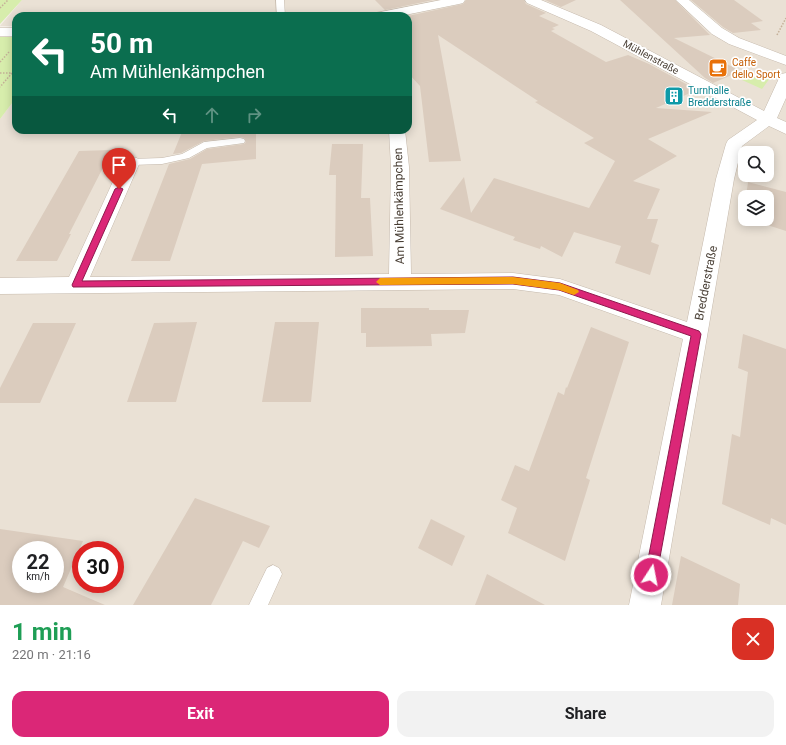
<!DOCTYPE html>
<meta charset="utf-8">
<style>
:root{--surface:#fff;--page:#f2f2f2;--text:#202124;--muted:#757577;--accent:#db2777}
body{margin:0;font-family:Roboto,sans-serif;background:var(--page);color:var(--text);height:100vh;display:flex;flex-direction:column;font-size:15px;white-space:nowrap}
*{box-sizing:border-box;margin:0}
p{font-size:13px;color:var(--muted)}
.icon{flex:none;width:22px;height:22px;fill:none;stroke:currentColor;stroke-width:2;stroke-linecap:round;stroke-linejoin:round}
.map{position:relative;height:605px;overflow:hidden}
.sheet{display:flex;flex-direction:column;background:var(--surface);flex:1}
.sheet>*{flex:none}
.hud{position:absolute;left:12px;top:12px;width:400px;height:122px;border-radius:12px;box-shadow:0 2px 10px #0003;background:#0b6e4f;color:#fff;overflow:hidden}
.tools{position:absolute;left:738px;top:146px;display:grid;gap:8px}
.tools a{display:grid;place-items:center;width:36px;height:36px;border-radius:8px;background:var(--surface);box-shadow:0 2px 10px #0003;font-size:20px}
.speed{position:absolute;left:12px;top:541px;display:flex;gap:8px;font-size:20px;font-weight:700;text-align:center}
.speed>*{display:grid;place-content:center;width:52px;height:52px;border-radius:50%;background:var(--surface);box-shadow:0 2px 10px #0003;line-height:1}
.speed small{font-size:10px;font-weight:400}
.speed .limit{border:6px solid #d22;background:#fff;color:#111}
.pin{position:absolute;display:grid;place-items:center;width:34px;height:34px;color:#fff;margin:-41px -17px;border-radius:50% 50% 50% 0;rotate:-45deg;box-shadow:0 0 4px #0007}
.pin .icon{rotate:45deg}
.me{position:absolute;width:44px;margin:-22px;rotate:11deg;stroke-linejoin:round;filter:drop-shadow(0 0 3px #0008)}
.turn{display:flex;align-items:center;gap:14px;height:84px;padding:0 12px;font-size:18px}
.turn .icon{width:52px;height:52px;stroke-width:2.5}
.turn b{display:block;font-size:28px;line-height:34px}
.lanes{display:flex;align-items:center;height:38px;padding:0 12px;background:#0003;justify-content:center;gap:20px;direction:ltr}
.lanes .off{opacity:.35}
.round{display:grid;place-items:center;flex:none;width:42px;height:42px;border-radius:12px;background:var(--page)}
.overview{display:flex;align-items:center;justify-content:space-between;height:68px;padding:0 12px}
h1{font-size:24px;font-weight:700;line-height:30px;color:#1e9e55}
.primary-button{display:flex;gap:8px;margin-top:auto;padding:8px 12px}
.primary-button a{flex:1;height:46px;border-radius:12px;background:var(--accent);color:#fff;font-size:16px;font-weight:700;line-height:46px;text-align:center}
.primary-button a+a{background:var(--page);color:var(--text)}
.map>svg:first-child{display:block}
</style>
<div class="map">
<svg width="786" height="605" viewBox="0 0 786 605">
<rect width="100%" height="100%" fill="#f5efe7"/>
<path fill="#eae1d5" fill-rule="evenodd" d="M22 0H786V605H0V119L16 98V130H408V16H16V26H0ZM745 153H767V175H745ZM745 197H767V219H745ZM21 550H55V584H21ZM81 550H115V584H81Z"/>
<path fill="#d7edac" d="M0 0H22L0 24Z
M0 37H16V98L0 119Z
M748 77 770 78 762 89 742 80Z"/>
<path fill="#dbccbe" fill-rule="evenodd" d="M375 0H433L385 10Z
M466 0H524L526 4 546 13 539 16 559 25 552 28 555 29 551 31 606 62 628 55 649 64 697 90 656 108 712 112 648 139 677 156 633 181 660 189 647 219H658L651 242 659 245 650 275 615 263 621 246 574 232 562 257 541 246 540 249 513 240 515 237 440 209 464 177 471 213 494 178 589 208 615 161 584 143 594 138 535 102 538 101 438 35 461 161 429 162 420 86 408 73V16L463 4Z
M545 0H576L561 7Z
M620 0H675L710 35 674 38 741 71 713 83 705 78Z
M691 0H734L763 21 751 23 761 30 733 33 723 27Z
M201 130H256V159L202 164 170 261H131L169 164 190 159 207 149 244 144 246 142 244 138 240 137 204 141 181 153 173 154 182 132H200Z
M332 144H363L361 198H370L373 256 335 257 336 175H329Z
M112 150 69 234H71L57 261H16L79 151Z
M748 182 786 192V231L761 223 762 220 759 219H767V197H746Z
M361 308H429V310H469L465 333 431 334 432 346 366 347V333H361Z
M197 322 176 402H127L154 323Z
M275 322H319L311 402H262Z
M33 323H76L40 403H0V388Z
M591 327 629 342 586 478 590 480 565 561 508 533 517 508 501 500 515 465 529 471 558 392 564 395 566 387 567 388Z
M743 334 786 349V525L771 518 770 525 722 504 732 434 740 437 748 372 738 368Z
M195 498 270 526 259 548 243 541 211 605H133Z
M431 519 465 536 452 566 418 548Z
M0 529 83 541 63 587 105 605H0ZM21 550H55V584H21Z
M681 556 740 584 738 605H672Z
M487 574 545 605H475Z"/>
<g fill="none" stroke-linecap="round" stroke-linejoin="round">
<g stroke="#c5b9ac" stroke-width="1">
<path id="lane" d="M276 0H284L285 16H277Z
M240 138 244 139 245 141 244 143 207 148 189 158 162 164 131 165 126 162 131 159 162 158 182 154 204 142Z
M273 565 279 568 282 574 268 605H249L267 568Z"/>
</g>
<g stroke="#c5b9ac" stroke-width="1">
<path id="street" d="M441 0H465L463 3 459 4 400 16H375L376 13Z
M525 0H541L601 25 764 111 781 74 786 73V98L777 118 786 122V134L769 126 742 146 734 179 661 605H629L683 339 559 295 513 289 0 294V278L69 277 122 162 125 158 131 157 137 158 140 162 90 277 389 274 391 167 389 130H405L409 167 411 274 513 273 560 279 687 322 716 179 726 144 728 140 757 120 591 31 527 3Z
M676 0H689L722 28 739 38 786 56V65L729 44 712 34Z
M0 28H16V36H0Z"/>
</g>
<path stroke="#c5b098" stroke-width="1.5" stroke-dasharray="1.5 1.5" stroke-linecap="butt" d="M0 8 8 0
M777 35 786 18
M0 62 9 52
M0 73H12L0 87"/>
<use href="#lane" fill="#fff" fill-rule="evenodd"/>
<use href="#street" fill="#fff" fill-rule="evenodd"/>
</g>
<path fill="#db2777" stroke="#8e194d" d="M119 187 123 189 82 281 513 277 560 283 699 331 701 334 656 579 651 581 647 579 645 575 691 336 559 290 513 284 73 287 72 285 115 189Z"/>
<path fill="#f59e0b" d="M513 277 560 283 578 290 579 292 574 295 559 290 513 284 380 285 376 282 380 278Z"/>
<defs>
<g id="cafe-square" transform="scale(1)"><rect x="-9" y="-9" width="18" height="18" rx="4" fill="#e8710a" stroke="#fff"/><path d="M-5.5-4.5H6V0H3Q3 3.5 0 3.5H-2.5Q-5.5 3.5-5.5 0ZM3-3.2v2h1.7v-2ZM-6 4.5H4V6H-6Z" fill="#fff"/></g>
<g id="building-square" transform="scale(1)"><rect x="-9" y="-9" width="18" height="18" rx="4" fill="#0f9aa8" stroke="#fff"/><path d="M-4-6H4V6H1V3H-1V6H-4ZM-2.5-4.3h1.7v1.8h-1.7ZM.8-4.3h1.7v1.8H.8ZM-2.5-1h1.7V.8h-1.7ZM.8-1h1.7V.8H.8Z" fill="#fff"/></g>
</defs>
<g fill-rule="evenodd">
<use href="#cafe-square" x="718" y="68"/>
<use href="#building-square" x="674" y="96"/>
</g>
<g text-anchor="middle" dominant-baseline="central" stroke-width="3.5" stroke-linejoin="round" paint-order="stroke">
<g font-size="10" fill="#493f35" stroke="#fff">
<text transform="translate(651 57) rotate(28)">Mühlenstraße</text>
</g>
<g font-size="10" fill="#c56008" stroke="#fff" text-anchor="start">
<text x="732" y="62">Caffe<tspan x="732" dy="12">dello Sport</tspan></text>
</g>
<g font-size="10" fill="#0d838f" stroke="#fff" text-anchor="start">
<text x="688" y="90">Turnhalle<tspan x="688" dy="12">Bredderstraße</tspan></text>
</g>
<g font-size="12" fill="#493f35" stroke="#fff">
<text transform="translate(399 206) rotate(-91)">Am Mühlenkämpchen</text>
<text transform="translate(706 283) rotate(-79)">Bredderstraße</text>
</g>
</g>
</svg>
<div class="tools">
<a><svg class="icon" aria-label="search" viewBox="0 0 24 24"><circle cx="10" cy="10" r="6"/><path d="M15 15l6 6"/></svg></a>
<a><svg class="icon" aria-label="layers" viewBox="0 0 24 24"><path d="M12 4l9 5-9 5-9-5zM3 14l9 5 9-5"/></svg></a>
</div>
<div class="speed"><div>22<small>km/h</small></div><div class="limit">30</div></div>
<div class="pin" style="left:119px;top:189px;background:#d93025"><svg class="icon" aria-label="arrive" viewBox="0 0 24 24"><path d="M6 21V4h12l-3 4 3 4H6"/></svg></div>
<svg class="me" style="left:651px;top:575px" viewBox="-20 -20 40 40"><circle r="17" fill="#db2777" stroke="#fff" stroke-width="3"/><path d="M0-11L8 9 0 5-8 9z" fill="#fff"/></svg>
<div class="hud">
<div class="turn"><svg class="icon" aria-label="left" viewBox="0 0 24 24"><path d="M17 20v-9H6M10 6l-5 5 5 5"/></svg><div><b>50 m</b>Am Mühlenkämpchen</div></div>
<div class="lanes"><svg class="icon" aria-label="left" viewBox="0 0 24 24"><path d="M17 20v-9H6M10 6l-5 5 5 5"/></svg><svg class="icon off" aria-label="ahead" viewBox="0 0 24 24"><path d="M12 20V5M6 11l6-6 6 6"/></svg><svg class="icon off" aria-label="right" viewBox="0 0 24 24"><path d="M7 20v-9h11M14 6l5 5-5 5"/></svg></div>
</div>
</div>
<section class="sheet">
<div class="overview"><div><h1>1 min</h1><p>220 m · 21:16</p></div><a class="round" style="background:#d93025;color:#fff"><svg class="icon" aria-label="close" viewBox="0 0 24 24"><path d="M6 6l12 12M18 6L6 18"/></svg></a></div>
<div class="primary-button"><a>Exit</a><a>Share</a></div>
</section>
